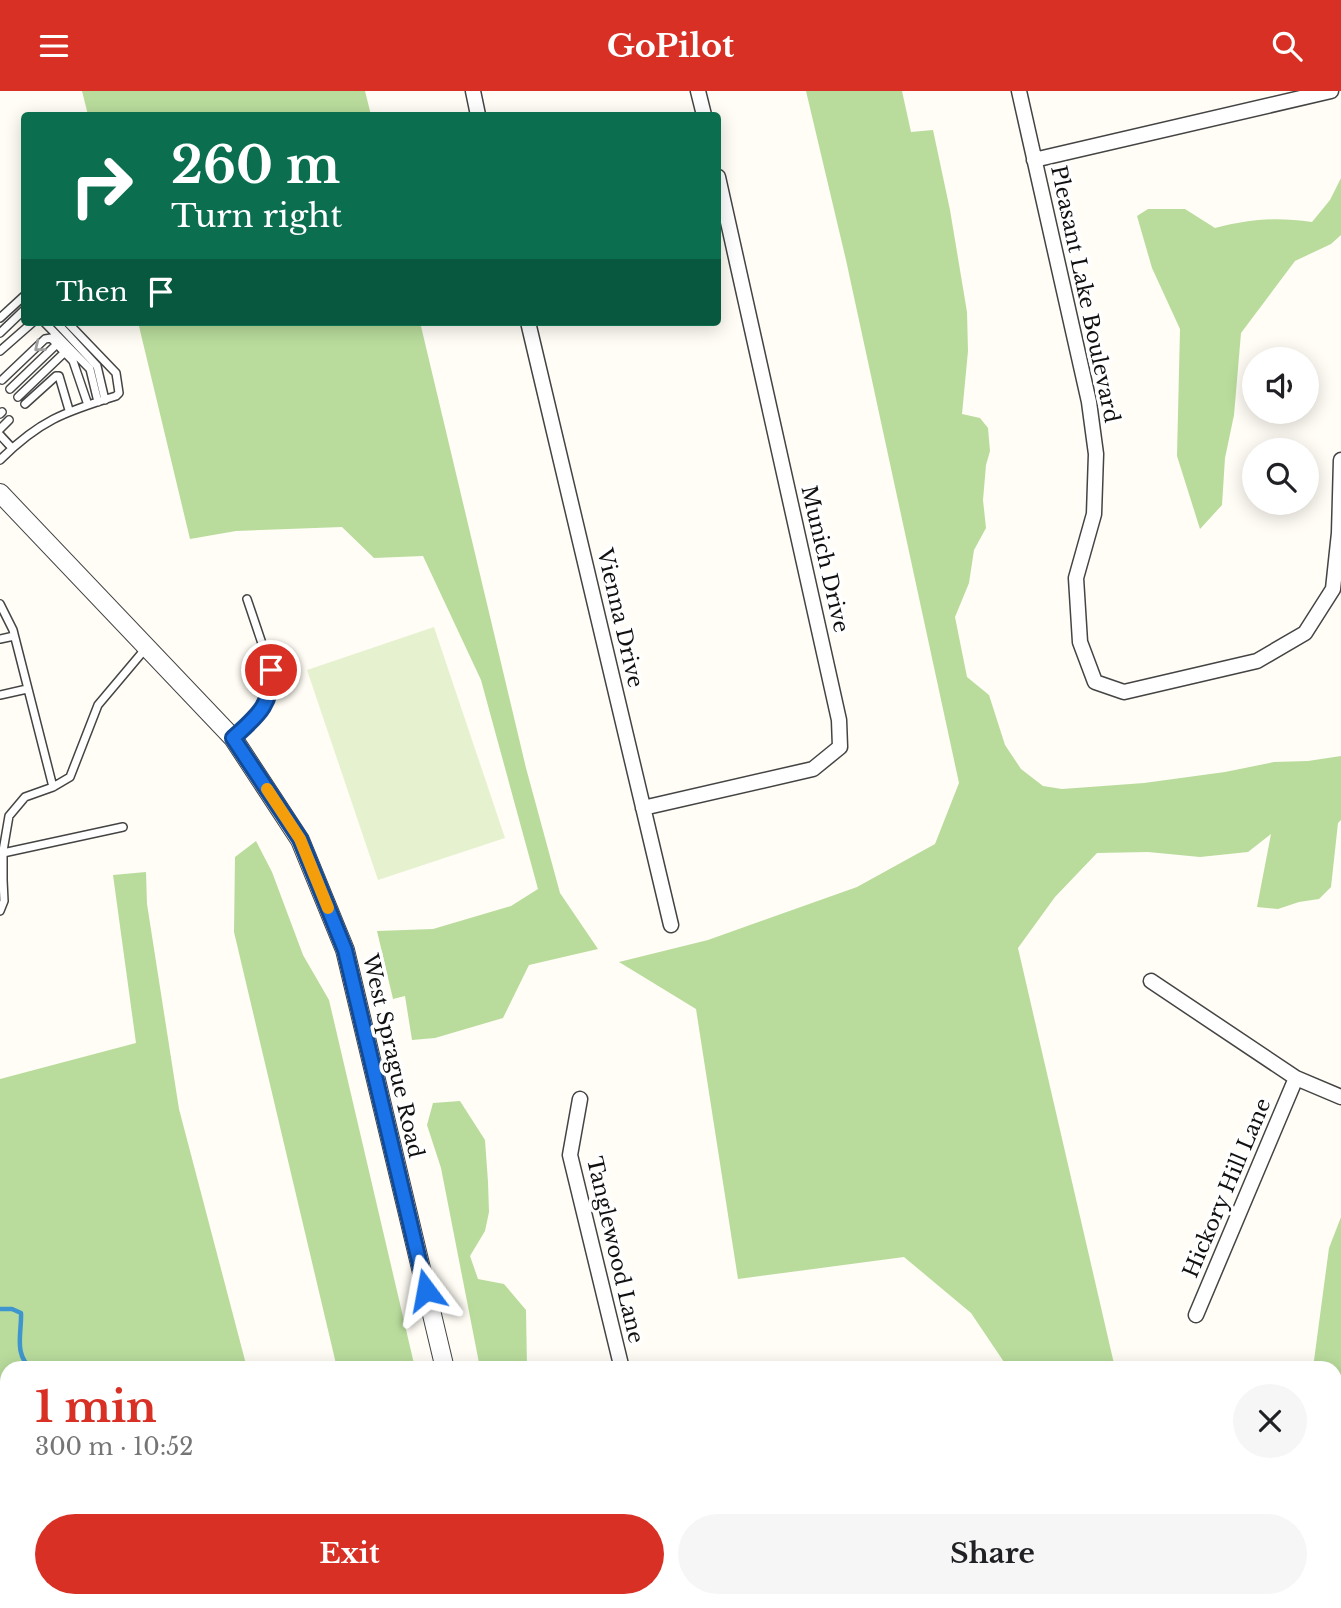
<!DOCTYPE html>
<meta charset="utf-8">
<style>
:root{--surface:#fff;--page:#f6f6f6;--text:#202124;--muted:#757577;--accent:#d93025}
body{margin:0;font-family:"Libre Baskerville",serif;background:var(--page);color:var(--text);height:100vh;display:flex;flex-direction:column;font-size:26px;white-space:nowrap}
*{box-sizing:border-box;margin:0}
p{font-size:23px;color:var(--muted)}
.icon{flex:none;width:38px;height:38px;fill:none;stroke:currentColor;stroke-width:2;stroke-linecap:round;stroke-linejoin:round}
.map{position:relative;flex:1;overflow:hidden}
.sheet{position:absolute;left:0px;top:1270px;width:1342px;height:247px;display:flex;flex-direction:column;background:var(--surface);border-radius:21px 21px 0 0;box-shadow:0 4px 18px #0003}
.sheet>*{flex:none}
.top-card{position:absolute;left:21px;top:21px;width:700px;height:214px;border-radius:7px;box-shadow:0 4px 18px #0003;background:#0b6e4f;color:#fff;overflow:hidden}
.tools{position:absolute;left:1242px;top:256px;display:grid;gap:14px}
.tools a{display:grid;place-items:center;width:77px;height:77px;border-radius:50%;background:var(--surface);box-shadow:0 4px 18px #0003;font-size:35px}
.pin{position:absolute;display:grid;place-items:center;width:60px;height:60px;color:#fff;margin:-30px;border:4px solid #fff;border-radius:50%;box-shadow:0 2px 7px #0007}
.me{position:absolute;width:77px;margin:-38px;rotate:347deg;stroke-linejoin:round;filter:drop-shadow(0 0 5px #0008)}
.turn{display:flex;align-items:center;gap:24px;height:147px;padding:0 35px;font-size:32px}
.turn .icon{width:91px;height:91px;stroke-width:2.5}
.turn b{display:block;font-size:49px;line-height:60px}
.then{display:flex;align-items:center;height:66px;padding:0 35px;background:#0003;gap:14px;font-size:26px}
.round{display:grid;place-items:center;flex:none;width:74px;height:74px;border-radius:37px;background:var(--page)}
.headline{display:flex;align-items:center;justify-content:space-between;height:119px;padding:0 35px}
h1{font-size:42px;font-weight:700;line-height:52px;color:var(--accent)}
.cta{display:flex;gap:14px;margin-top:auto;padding:14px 35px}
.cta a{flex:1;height:80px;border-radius:42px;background:var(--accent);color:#fff;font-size:28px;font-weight:700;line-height:80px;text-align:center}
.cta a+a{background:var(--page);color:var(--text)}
header{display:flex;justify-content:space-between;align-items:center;height:91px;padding:0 35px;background:var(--accent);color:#fff;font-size:32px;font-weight:700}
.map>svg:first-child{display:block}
</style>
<header><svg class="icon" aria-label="menu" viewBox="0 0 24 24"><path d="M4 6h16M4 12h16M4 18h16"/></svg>GoPilot<svg class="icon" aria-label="search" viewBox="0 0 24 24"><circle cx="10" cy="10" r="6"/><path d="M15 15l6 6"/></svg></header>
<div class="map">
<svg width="1341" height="1517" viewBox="0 0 1341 1517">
<rect width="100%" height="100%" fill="#fffdf5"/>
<path fill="#b9dc9c" d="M82 0H365L371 24H88Z
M806 0H902L911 41 933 39 950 119 967 221 968 260 962 323 980 327 988 337 990 360 986 374 983 409 986 437 974 459 969 492 955 526 967 586 989 604 1005 654 1021 678 1043 695 1062 698 1144 692 1225 681 1274 671 1308 670 1341 665V729L1338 732 1331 796 1319 808 1299 811 1278 818 1257 816 1271 743 1248 761 1200 766 1148 761 1097 762 1055 806 1018 857 1115 1277H1008L971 1222 904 1166 738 1188 696 918 619 871 708 849 857 796 935 753 959 692 846 169Z
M1341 87V144L1331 153 1295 170 1241 242 1234 324 1225 367 1222 414 1200 438 1177 365 1180 238 1152 177 1137 125 1148 118H1185L1215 137C1251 128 1276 126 1312 131L1330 109Z
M138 231H420L526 677 560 802 598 858 529 874 503 927 435 947 412 949 405 905 393 908 377 840 433 838 511 815 538 798 481 589 423 465 374 467 342 436 236 440 190 448Z
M256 750 272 781 303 864 329 909 415 1277H337L234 841 235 766Z
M146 781 147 813 179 1018 247 1277 7 1278V1510H44L0 1513V988L136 952 113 784Z
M460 1010 485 1049 488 1091 489 1121 485 1140 470 1165 478 1188 504 1193 526 1219 527 1277H480L441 1077 427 1034 433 1012Z
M1341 1126V1323L1335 1334V1278L1313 1277 1329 1157Z
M392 1510H470L472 1517H393Z
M790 1510H1173L1172 1517H791Z"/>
<path fill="#e6f2cf" d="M434 536 505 747 378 789 307 579Z"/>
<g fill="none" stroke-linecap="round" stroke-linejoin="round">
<path stroke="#3f96cf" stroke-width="4.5" d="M0 1218H12L21 1222C22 1241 13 1264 32 1278"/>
<g stroke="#444" stroke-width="10">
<path id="service" d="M0 227 24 205
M44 231 90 278 98 311
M56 231 97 275 105 309
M0 242 24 219
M0 260 33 231
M2 289 45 248 51 247 73 270 88 314
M10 298 57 253
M18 306 65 261
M25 313 56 285H59L69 319
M0 323 2 321
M0 338 9 329
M0 344 12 357
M0 369C39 330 64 321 116 305L119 302 116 282 67 231
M0 513 13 539 53 696
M0 548 14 545
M0 604 27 598
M233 647C257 625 273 614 271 579L247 508
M3 762 123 736
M0 790 3 789V760L9 725 25 706 53 696 70 686 98 614 146 557
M0 820 4 810 3 789"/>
</g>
<g stroke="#444" stroke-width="17">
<path id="minor" d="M473 0 478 24
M698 0 704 24
M1019 0 1089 311 1096 363 1094 423 1076 487 1080 551 1095 591 1124 601 1257 570 1305 542 1333 498 1339 442 1341 369
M1034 69 1331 0
M528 231 671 834
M643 717 813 678 840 656 839 629 718 86
M1151 890 1296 987 1341 1006
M580 1008 570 1064 622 1278
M1196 1224 1296 987
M1335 1477 1341 1473
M132 1510 134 1517
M646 1517 674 1511
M1294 1517 1299 1510"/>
</g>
<g stroke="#444" stroke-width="20">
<path id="tertiary" d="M0 402 233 647 300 749 345 859 445 1278
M500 1510 502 1517"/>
</g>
<use href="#service" stroke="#fff" stroke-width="7"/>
<use href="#minor" stroke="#fff" stroke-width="14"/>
<use href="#tertiary" stroke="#fff" stroke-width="18"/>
</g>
<defs><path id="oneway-chevron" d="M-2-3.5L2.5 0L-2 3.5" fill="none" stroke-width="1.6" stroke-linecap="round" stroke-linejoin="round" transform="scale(1.75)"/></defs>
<use stroke="#a0a0a0" href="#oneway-chevron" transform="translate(39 256) rotate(141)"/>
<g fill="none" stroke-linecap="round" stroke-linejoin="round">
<g stroke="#114b97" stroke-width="18">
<path id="route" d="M271 579C273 614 256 626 233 647L300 748 345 859 426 1199"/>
</g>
<use href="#route" stroke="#1a73e8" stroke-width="12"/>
<path stroke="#f59e0b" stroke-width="12" d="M267 698 300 748 328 817"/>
</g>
<g text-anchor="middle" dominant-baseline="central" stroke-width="7" stroke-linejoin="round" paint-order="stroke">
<g font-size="21" fill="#111" stroke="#fff">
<text transform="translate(1085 203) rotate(78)">Pleasant Lake Boulevard</text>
<text transform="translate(825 468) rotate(77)">Munich Drive</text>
<text transform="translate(620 527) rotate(77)">Vienna Drive</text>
<text transform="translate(393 965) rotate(77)">West Sprague Road</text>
<text transform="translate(1227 1097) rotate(-67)">Hickory Hill Lane</text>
<text transform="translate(615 1159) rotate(77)">Tanglewood Lane</text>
</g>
</g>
</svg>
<div class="tools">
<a><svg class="icon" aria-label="sound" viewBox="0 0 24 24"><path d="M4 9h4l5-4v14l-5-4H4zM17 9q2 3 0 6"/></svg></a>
<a><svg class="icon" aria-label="search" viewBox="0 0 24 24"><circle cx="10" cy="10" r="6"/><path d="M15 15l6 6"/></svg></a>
</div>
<div class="pin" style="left:271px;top:579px;background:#d93025"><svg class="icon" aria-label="arrive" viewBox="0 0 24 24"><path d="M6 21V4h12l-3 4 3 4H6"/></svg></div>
<svg class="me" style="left:426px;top:1199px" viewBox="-20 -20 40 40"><path d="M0-17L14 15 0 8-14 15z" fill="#1a73e8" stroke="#fff" stroke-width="4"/></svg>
<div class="top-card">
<div class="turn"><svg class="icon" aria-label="right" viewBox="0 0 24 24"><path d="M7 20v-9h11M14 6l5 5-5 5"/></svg><div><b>260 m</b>Turn right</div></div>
<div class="then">Then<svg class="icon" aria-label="arrive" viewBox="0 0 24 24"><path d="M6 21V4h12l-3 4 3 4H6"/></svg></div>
</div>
<section class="sheet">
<div class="headline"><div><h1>1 min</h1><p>300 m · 10:52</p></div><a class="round"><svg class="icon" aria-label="close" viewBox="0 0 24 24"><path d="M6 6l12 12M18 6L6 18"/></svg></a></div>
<div class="cta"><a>Exit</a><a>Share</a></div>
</section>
</div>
